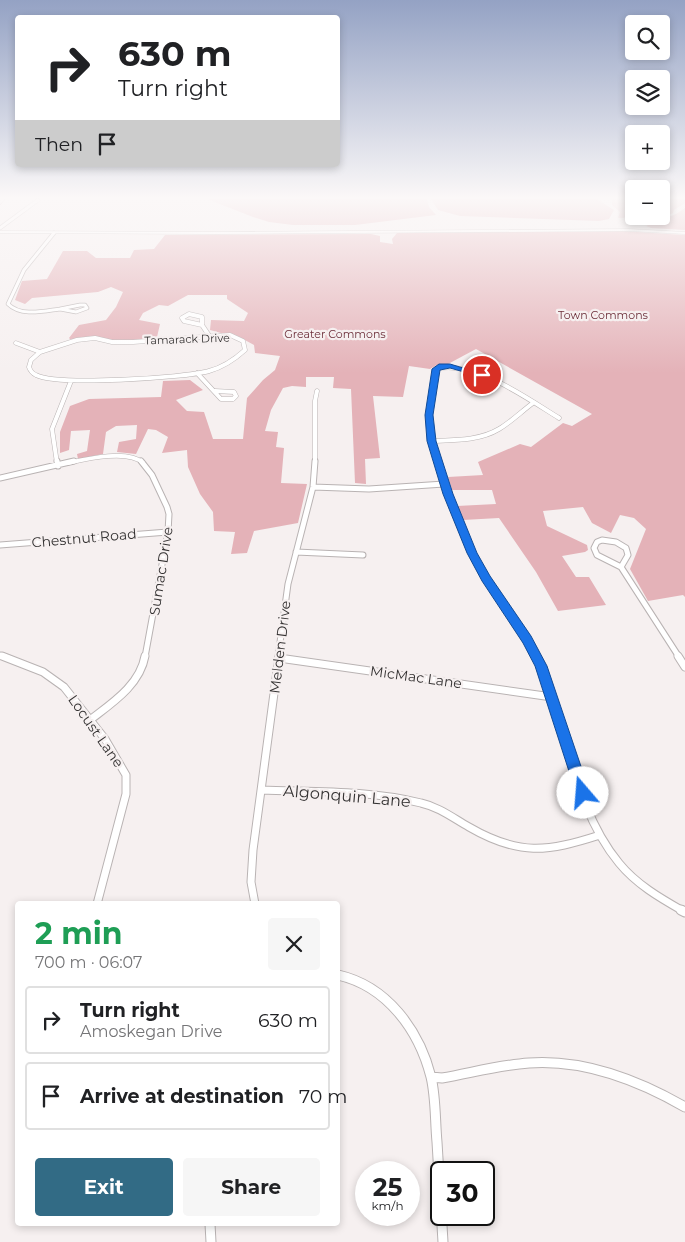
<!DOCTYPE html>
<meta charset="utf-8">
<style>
:root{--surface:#fff;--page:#f6f6f6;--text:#202124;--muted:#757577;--line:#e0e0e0;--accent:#326b85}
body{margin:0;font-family:Montserrat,sans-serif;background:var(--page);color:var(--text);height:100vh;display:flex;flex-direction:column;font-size:19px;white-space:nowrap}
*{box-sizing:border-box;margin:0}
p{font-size:16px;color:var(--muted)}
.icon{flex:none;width:28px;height:28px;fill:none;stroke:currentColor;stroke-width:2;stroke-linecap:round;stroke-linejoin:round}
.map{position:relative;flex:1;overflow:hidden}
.sheet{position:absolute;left:15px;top:901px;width:325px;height:325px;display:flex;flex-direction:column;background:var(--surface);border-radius:5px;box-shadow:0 2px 8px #0003}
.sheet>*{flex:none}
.guide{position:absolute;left:15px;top:15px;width:325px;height:152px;border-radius:5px;box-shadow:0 2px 8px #0003;background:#fff;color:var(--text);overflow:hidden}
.fabs{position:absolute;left:625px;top:15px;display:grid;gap:10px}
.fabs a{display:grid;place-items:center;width:45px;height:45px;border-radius:5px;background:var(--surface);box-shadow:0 2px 8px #0003;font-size:25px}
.speed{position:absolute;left:355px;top:1161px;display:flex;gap:10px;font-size:25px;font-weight:700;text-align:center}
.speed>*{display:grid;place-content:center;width:65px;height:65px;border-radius:50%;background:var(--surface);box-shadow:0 2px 8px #0003;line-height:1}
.speed small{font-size:12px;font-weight:400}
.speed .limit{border:2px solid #111;border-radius:8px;background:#fff;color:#111}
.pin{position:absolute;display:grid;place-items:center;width:42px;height:42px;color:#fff;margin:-21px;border:2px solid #fff;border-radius:50%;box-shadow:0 1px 5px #0007}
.me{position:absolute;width:55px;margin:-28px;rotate:342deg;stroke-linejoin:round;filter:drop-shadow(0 0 4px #0008)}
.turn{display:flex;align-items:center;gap:18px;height:105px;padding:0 20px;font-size:22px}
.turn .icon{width:65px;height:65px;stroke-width:2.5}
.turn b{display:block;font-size:35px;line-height:42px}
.then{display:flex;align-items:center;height:48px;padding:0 20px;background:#0003;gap:10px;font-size:19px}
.round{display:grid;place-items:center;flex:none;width:52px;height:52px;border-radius:5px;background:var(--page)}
.summary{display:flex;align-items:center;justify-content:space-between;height:85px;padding:0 20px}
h1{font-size:30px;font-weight:700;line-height:38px;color:#1e9e55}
.action{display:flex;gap:10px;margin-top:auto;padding:10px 20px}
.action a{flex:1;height:58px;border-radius:5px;background:var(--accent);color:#fff;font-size:20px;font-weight:700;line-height:58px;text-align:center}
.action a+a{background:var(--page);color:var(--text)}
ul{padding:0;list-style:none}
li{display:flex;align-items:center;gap:15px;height:68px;margin:0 10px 8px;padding:0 10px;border:2px solid var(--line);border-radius:5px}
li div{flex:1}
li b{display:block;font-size:19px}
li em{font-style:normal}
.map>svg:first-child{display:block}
</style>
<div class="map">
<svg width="685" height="1242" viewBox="0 0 685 1242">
<rect width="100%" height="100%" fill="#f6f0f0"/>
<path fill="#e7c0c4" d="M612 199H634V216L638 217 618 218 620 212 612 205Z"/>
<path fill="#e4b2b8" d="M207 199H427L429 207 436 215 355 225H293L269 222 253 217Z
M431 199H597L614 210 609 219 599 221 460 216 438 210Z
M661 199H685V203L674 210 673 213 655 220 643 216H661Z
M685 208V230L651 228 646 226 676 214Z
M620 231 685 235V597L683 595 648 601 630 569 646 529 634 518 620 515 611 533 592 523 583 507 543 511 547 526 587 545 588 550 585 552 562 556 576 577H589L606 605 558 611 536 572 499 518 463 520 457 506 496 504 492 490H452L448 477 483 475 478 462 520 444 531 447 563 423 572 426 592 414 476 349 448 364 437 365 430 369 409 366 403 397 373 396 380 458 365 459 366 484 355 483 351 389 333 388 334 377H306V387L292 386 283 388 271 410 265 431 278 432 276 447 284 448 281 483 307 484 298 523 254 531 247 553 231 554 235 532 214 531 213 512 200 494 188 467 187 450 162 453 168 437 156 430 148 429 136 454 117 452 119 442 136 439 137 425 116 426 106 432 103 454 78 459 77 454 87 451 90 430 71 431 69 450 60 453V432L70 406 89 399 161 397 163 381 190 380 203 390 176 400 187 411 204 412 213 439H243L247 398 263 380 275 370 280 356 255 353 254 345 243 339 210 330 211 320 244 321 248 313 227 299V295H188L168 306 159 305 143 313 139 320 160 324 157 337 136 341H115L99 338 71 340 69 338 79 325 106 320 116 307 123 292 111 287 98 292 32 298 25 304 15 300 22 281 47 279 63 251H87L96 258H130L134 250 154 249 165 235 371 234 380 236V242L393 244 392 239 397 233Z"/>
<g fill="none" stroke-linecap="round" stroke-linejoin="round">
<path stroke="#b6878d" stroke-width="1" d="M0 205 5 199"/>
<g stroke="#b9b3b3" stroke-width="4.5">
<path id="street-far4" d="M0 228 38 200
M54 233 24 270 8 304C21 317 44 311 60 309
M80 305H85L87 308 76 312 60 309Z"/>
</g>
<g stroke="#b9b3b3" stroke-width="5">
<path id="street-far3" d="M189 314 202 317V325L184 321 182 318Z
M202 325 210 337
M230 335 243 341 245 350C234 360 224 367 209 371 184 378 56 386 36 375 33 374 30 370 29 367L31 360 40 352 77 340 95 338 112 342H133Z
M16 343 40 352
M197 373 221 399H233L236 396 234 392 215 391
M431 441C454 440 479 441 499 429 511 422 522 411 533 403
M57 463 52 429 71 381
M68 463C86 459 128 449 143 463
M315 463V401L317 391
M438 463C426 430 430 402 436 369 473 359 528 399 559 418"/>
</g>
<g stroke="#b9b3b3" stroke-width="7">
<path id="street-far2" d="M57 461 58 466
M141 461 152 475 167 507 169 514 168 532 145 657
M437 461C450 497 460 533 478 566 496 597 520 625 536 657
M0 478 74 461
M313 487 369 489 444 484
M602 540 616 542 626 548 628 555 621 567 597 555 594 548 597 542Z
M0 545 168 532
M296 552 363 555
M621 567 679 657
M0 655 6 657
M278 657 288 584 313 487 315 461"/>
</g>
<g stroke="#b9b3b3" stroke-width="9">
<path id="street-far1" d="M2 656 43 672 64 687 105 739 126 775V794L97 904
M536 656C568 723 571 805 619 863 636 884 660 898 683 911
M678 656 685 667
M279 658 552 697
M90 720C112 703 140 685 145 656
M262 790C315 792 370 790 421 803 439 807 453 818 469 827 519 856 547 852 600 835
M255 904 251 882 253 850 279 656"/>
</g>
<g stroke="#b9b3b3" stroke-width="11">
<path id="street" d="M681 910 685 912
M338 975C387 986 419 1030 431 1077 436 1098 435 1121 437 1142 439 1176 441 1209 443 1242
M431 1077 442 1078C471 1073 499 1065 529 1063 584 1059 638 1080 685 1107
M210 1224 211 1242"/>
</g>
<g stroke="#b9b3b3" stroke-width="1">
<path id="secondary" d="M629 229 685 232V234L629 231 216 234 0 233V231L216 232Z"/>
</g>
<use href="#street-far4" stroke="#fff" stroke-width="3"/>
<use href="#street-far3" stroke="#fff" stroke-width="4"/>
<use href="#street-far2" stroke="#fff" stroke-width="5"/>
<use href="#street-far1" stroke="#fff" stroke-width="7"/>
<use href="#street" stroke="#fff" stroke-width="9"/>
<use href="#secondary" fill="#fff" fill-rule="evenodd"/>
</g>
<linearGradient id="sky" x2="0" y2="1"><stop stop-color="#94a2c4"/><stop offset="0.53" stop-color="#fbf8f8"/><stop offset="1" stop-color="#fbf8f8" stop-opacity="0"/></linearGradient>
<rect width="685" height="373" fill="url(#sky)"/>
<path fill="#1a73e8" stroke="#114b97" d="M439 364H450L486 375 482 377 450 368 440 370 433 415 436 441 453 494 477 553 490 576 531 636 547 666 590 793 588 798 583 800 578 798 576 793 535 666 523 643 482 581 467 553 443 494 427 441 425 415 432 369Z"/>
<g text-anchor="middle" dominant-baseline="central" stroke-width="4.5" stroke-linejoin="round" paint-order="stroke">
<g font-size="11" fill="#6d2f3a" stroke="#f6f0f0">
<text x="603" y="315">Town Commons</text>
<text x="335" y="334">Greater Commons</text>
</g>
<g font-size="11" fill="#343232" stroke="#f6f0f0">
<text transform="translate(187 339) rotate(-2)">Tamarack Drive</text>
</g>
<g font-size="14" fill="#343232" stroke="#f6f0f0">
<text transform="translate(84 538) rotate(-5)">Chestnut Road</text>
<text transform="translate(161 571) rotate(-81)">Sumac Drive</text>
<text transform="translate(280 647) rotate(-83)">Melden Drive</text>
<text transform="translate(416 677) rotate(8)">MicMac Lane</text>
<text transform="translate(96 731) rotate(55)">Locust Lane</text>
</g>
<g font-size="16" fill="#343232" stroke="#f6f0f0">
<text transform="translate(347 796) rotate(5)">Algonquin Lane</text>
</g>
</g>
</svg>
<div class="fabs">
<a><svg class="icon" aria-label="search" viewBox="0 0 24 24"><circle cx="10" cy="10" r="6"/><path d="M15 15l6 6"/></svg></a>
<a><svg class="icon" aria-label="layers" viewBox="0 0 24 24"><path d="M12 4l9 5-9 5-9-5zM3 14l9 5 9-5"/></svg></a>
<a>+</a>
<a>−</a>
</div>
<div class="speed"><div>25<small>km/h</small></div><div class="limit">30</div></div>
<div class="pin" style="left:482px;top:375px;background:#d93025"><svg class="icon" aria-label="arrive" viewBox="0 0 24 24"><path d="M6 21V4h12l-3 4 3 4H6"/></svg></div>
<svg class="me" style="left:583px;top:793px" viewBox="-20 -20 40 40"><circle r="19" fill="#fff"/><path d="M0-13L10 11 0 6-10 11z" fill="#1a73e8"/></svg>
<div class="guide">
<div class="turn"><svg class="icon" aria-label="right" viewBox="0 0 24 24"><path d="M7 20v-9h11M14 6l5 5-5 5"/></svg><div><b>630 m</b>Turn right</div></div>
<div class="then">Then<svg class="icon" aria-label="arrive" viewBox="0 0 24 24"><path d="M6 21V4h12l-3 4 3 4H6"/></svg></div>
</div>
<section class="sheet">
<div class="summary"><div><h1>2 min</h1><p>700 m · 06:07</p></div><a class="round"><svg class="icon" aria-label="close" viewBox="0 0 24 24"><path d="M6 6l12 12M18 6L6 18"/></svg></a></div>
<ul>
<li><svg class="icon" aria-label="right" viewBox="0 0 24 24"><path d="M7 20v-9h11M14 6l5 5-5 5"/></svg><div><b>Turn right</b><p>Amoskegan Drive</p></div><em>630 m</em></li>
<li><svg class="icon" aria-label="arrive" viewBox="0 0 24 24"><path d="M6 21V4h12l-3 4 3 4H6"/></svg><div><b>Arrive at destination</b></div><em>70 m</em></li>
</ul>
<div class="action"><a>Exit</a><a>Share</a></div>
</section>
</div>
